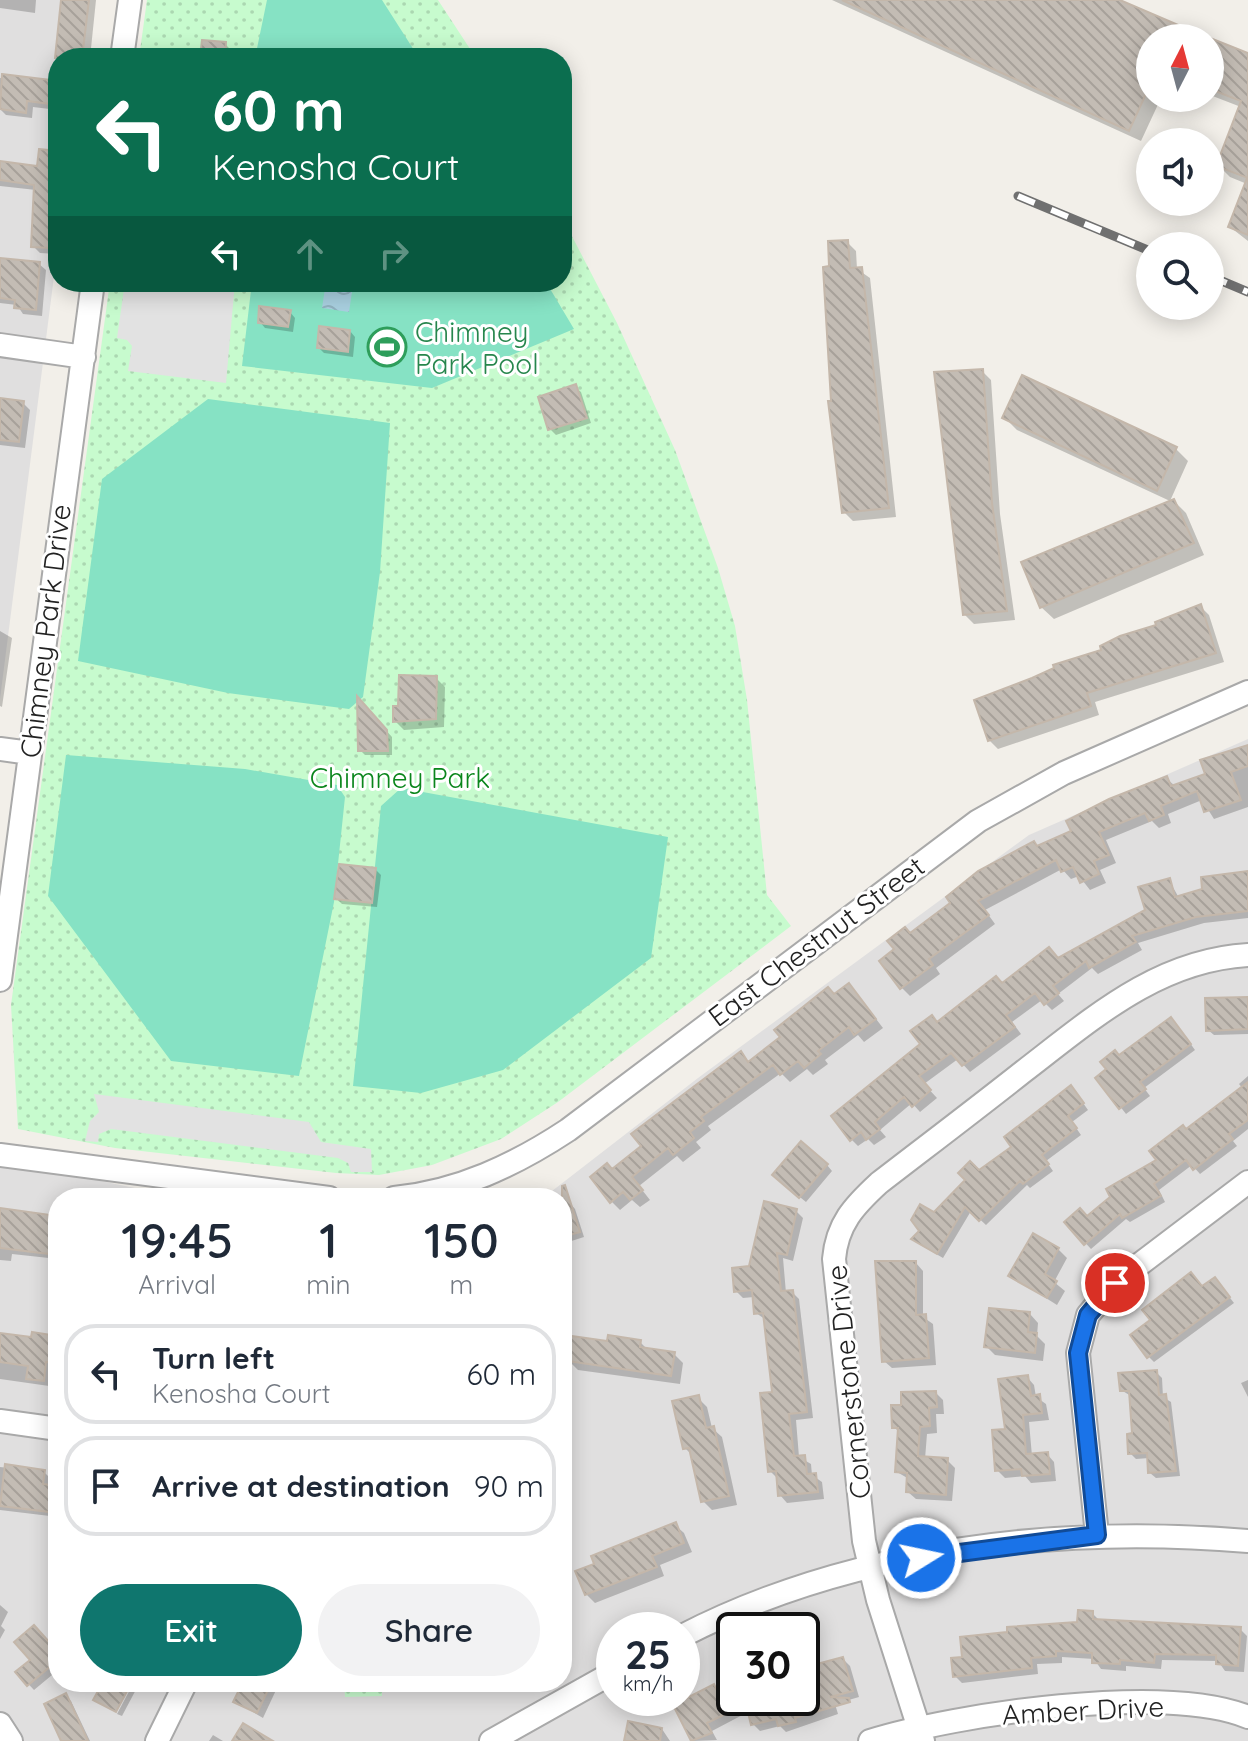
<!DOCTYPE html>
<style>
:root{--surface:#fff;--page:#f2f2f3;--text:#1f2937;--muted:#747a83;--line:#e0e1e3;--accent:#0f766e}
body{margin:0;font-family:Quicksand,sans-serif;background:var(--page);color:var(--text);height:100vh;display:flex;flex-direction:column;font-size:30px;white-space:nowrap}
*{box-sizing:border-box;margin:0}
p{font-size:26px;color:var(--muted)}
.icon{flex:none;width:44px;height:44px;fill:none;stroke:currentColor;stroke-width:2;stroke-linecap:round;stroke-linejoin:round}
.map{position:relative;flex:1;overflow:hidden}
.side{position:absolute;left:48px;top:1188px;width:524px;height:504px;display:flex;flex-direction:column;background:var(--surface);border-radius:32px;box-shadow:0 4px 20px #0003}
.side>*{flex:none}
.guide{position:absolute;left:48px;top:48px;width:524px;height:244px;border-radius:32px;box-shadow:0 4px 20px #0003;background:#0b6e4f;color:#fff;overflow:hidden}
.needle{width:52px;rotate:6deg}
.controls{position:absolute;left:1136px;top:24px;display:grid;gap:16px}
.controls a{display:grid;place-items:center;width:88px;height:88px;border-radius:50%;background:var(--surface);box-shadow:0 4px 20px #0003;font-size:40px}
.speed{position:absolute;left:596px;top:1612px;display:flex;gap:16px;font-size:40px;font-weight:700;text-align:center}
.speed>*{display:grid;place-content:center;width:104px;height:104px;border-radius:50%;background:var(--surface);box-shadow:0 4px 20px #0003;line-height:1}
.speed small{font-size:20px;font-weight:400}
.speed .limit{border:4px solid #111;border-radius:12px;background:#fff;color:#111}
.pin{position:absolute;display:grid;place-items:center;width:68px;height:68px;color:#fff;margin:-34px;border:4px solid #fff;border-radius:50%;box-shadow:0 2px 8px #0007}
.me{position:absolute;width:88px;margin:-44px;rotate:80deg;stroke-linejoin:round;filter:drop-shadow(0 0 6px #0008)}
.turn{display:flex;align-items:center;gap:28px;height:168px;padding:0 32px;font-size:36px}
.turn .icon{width:104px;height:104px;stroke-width:2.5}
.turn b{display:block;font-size:56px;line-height:68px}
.lanes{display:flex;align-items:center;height:76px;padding:0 32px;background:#0003;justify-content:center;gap:40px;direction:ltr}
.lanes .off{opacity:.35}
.eta{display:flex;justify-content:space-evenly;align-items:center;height:136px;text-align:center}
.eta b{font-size:48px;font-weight:600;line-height:56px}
.button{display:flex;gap:16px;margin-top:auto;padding:16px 32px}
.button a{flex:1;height:92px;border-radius:48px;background:var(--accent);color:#fff;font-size:32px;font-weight:600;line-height:92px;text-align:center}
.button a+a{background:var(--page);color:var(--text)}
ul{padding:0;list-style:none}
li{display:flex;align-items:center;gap:24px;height:100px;margin:0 16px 12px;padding:0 16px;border:4px solid var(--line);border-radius:32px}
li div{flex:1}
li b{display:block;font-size:30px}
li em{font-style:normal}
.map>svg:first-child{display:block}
</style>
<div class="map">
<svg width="1248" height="1741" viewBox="0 0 1248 1741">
<defs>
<pattern id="park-dots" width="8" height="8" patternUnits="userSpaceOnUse" patternTransform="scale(2)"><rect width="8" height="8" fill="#c7fbce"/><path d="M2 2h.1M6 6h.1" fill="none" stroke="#abd7b1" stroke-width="1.8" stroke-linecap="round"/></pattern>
<pattern id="water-waves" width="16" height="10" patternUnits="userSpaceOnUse" patternTransform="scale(2)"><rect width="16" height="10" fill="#a9d0e0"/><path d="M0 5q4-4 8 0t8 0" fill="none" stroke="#91b2c0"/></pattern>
<pattern id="building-back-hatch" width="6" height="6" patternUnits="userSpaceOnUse" patternTransform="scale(2)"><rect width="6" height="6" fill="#c3bcb4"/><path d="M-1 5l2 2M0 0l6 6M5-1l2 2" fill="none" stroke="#a7a19a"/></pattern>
</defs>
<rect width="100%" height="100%" fill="#f2efe9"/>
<path fill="#e0dfdf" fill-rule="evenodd" d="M0 0H89L82 58H58V245L0 699Z
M1248 739V1741H0V1160L183 1198H58V1682H562V1198H543L698 1078 1029 835ZM614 1630H682V1698H614ZM734 1630H802V1698H734Z"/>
<path fill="url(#park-dots)" d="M147 0H438L476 58H139Z
M562 217 617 323 675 450 718 568 735 626 747 700 767 895 791 926 558 1102 501 1139 432 1165 379 1175 336 1173 115 1148 18 1129 11 1005 110 282H562Z
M344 1682H382V1696L345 1697Z"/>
<path fill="#86e2c4" d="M267 0H382L419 58H255Z
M252 282H546L574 329 432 388 242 366Z
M208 399 390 423 380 572 363 697 349 709 228 693 78 661 102 479Z
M66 755 245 769 337 785 345 797 334 902 299 1076 171 1061 48 896Z
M401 788 668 837 651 958 503 1070 421 1093 353 1086 381 806Z"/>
<path fill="#e2e2e2" d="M125 282H235L226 383 128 371 132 346 127 340 117 338Z
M94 1094 309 1122 321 1142 371 1149 372 1172H351L348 1163 338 1158 111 1129 99 1134 98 1142 85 1141 90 1121 99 1112Z"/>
<path fill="url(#water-waves)" d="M326 282H399L398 290 353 285 349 312 322 308Z"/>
<path fill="#0003" d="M0 0H36L35 13 0 8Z
M63 0H96L90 58H58V110L33 107 32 118 6 115 0 109V78L54 82Z
M832 0H1114L1203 38H1150V98H1161L1141 141Z
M1210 41 1248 55V241L1230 227 1247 184 1230 177 1218 165 1241 107 1210 95Z
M225 44 231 50 230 58H202Z
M58 153 57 254 40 253 33 246 36 190 0 186V162L38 168Z
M847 242 856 251 857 269 870 278 896 517 853 521 844 512 834 403 831 268Z
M0 260 39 264 46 270 42 316 23 314 17 305 0 303Z
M290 312 295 318 293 332 265 328 260 322Z
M350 331 355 337 353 357 324 353 319 348Z
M982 371 991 380 1000 514 1015 620 974 624 965 615Z
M575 387 581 392 591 423 556 435 550 429Z
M0 400 23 403 30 410 25 448 0 445Z
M1005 418 1176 449 1188 461 1170 501 1017 430Z
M1174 501 1186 513 1204 555 1054 619 1041 607Z
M1200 606 1209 615 1224 662 1095 702 1099 715 998 749 989 740 1103 651Z
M0 631 12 638 2 707 0 706Z
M436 678 445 687 444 727 404 730 395 721 400 708Z
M359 701 392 737V755H365L360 750Z
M1248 746V807L1214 819 1202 800 1168 814 1171 823 1159 828 1152 821 1106 840 1116 863 1100 870 1106 883 1090 890 1079 876 1071 879 1062 869 985 910 995 924 936 968 940 974 910 996 902 988 910 935 1038 848 1074 832 1166 778 1175 786 1207 775Z
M375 869 381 875 377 907 342 904 336 898Z
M1248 874V918L1204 923 1138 943 1142 950 1098 974 1092 968 1058 994 1064 1001 1052 1010 1042 1000 1012 1022 1021 1034 970 1072 958 1059 924 1084 937 1098 920 1112 912 1103 880 1130 886 1137 874 1145 868 1139 858 1146 851 1139 938 1024 1003 985 1058 960 1147 911 1169 880 1179 898Z
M857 994 883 1028 864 1042 858 1035 825 1060 828 1064 813 1075 807 1069 790 1082 781 1073 708 1126 711 1130 696 1142 701 1148 683 1162 677 1156 639 1186 650 1200 640 1207 632 1200 620 1210 612 1202V1171L644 1147 740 1054 750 1063 835 996Z
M1248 999V1034L1214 1035 1208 1030Z
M1177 1025 1195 1050 1144 1088 1150 1096 1126 1114 1098 1078 1120 1057Z
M1248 1076V1129L1233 1141 1237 1146 1200 1174 1192 1165 1159 1190 1165 1202 1130 1222 1126 1219 1091 1249 1066 1222 1087 1219 1159 1160 1187 1131 1243 1089 1239 1084Z
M1076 1093 1088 1110 1072 1122 1081 1135 1046 1161 1053 1171 1030 1188 1027 1185 986 1225 971 1211 943 1258 919 1244 934 1214Z
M827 1165 832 1171 806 1202 780 1181Z
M570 1203 575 1209 584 1237 562 1244V1206Z
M0 1209 58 1216V1259L12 1254 11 1261 0 1260Z
M796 1211 803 1218 793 1261 783 1258 786 1293 792 1292 799 1299 813 1418 796 1420 799 1457 811 1464 812 1475 822 1482 824 1499 787 1503 780 1495 778 1479 770 1471 775 1393 766 1320 756 1313 754 1297 743 1298 736 1291Z
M1058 1249 1067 1258 1054 1282 1065 1291 1057 1305 1011 1276Z
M916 1263 923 1271V1317L933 1324 936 1365 892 1368 884 1361Z
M1220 1285 1234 1303 1154 1362 1148 1356 1203 1288Z
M1030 1314 1038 1323 1037 1336 1045 1344 1043 1361 995 1355 986 1346Z
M0 1335 33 1340 58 1338V1368L51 1367 49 1386 0 1379Z
M640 1342 648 1350 674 1354 683 1363 680 1384 578 1370 569 1361 609 1343Z
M1156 1372 1162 1378 1163 1397 1171 1402 1180 1476 1156 1478 1150 1473 1149 1458 1136 1459 1130 1453 1134 1435 1131 1396 1121 1390Z
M1027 1377 1034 1385 1036 1397 1046 1404 1049 1420 1029 1422 1032 1456 1047 1454 1054 1462 1056 1481 1031 1483 1025 1476 1005 1478 997 1470Z
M1248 1380V1397L1241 1383Z
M936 1393 943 1400 944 1414H936L937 1433 927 1434 925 1459 947 1460 955 1468 952 1501 916 1499 908 1492 909 1479 897 1472 900 1433 894 1427 903 1406Z
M698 1398 707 1407 712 1428 722 1437 737 1505 712 1510 703 1501 694 1457 685 1448Z
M0 1467 44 1472 50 1478 49 1487 58 1488V1517L0 1510Z
M675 1525 684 1533 692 1552 660 1565 664 1576 595 1603 586 1594 597 1565Z
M0 1605 8 1612 1 1626 5 1630 0 1639Z
M1092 1613 1099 1620 1240 1629 1247 1636 1244 1672 1225 1671 1218 1661 1162 1660 1161 1669 1126 1666V1671L1101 1669 1094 1659 1062 1657V1663L1037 1664 1038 1674 962 1683 955 1676 1079 1624Z
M58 1654V1670L34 1690 18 1673Z
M843 1659 850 1666 859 1697 835 1704 838 1714 786 1732 780 1726 760 1731 753 1724 750 1711 712 1731 717 1740 693 1741 676 1706 714 1687 725 1701 802 1698V1682L805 1681 802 1670Z
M134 1682H140L122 1716 117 1714Z
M229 1682H270L277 1688 263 1718 236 1702 241 1690Z
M66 1696 71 1701 90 1741H63Z
M662 1729 670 1741H626Z
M213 1735 223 1741H209Z"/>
<path fill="url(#building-back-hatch)" stroke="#c4b7aa" stroke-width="2" d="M61 0H89L82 58H55Z
M842 0H1120L1206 37 1150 38V85L1129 131Z
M1210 38 1248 53V178L1216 166 1241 101 1210 89Z
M202 40 226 42 225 58H200Z
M2 74 58 81V105L27 101 26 113 0 109Z
M39 149 58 151V215H54L51 248 31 247 34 185 0 180V161L37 166Z
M1247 178 1248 179V235L1228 227Z
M848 240 850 268 862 267 889 508 842 513 828 401H831L823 267 829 266 828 241Z
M0 258 40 262 36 310 14 308 15 300 0 298Z
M259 306 291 310 288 327 258 323Z
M319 326 350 330 348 352 317 348Z
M983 369 992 503 1007 611 963 615 934 372Z
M1022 375 1177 447 1157 491 1002 418Z
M576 384 587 418 548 430 538 397Z
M0 398 24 401 19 442 0 440Z
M1174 499 1194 543 1040 608 1021 562Z
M1201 604 1216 653 1087 693 1091 706 988 741 974 700 1032 678 1054 668 1053 665 1101 650 1100 646 1120 636 1156 625 1155 622Z
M399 675 437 676 436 719 393 722V706H398Z
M357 696 387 730 388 751H358Z
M1248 745V766L1231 772 1241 800 1204 812 1197 791 1161 806 1164 815 1149 821 1145 813 1099 832 1109 855 1094 861 1099 874 1080 883 1073 867 1061 872 1056 860 978 901 989 915 929 959 933 965 900 989 879 961 894 949 887 941 905 927 910 933 950 903 946 897 978 871 1034 841 1037 846 1071 831 1066 821 1109 799 1167 776 1171 786 1205 774 1200 760Z
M339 864 376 868 372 903 334 899Z
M1248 871V911L1196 917 1132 936 1136 942 1089 968 1086 961 1053 986 1059 993 1044 1005 1035 993 1006 1015 1015 1027 962 1066 951 1053 919 1076 931 1090 912 1107 904 1097 875 1122 880 1129 866 1140 861 1132 850 1141 831 1116 920 1044 910 1031 932 1015 937 1022 996 976 1002 983 1049 947 1058 958 1145 910 1138 887 1170 878 1175 897 1202 889 1201 877Z
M849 983 876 1019 854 1035 849 1027 818 1051 821 1054 804 1068 798 1061 780 1075 773 1065 701 1117 704 1121 690 1132 694 1138 673 1155 668 1148 632 1177 643 1190 630 1200 623 1192 610 1203 590 1177 607 1163 612 1169 641 1146 631 1134 741 1051 748 1062 780 1037 774 1030 828 987 834 994Z
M1248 997V1029L1206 1031 1205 998Z
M1171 1017 1191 1044 1140 1082 1146 1089 1119 1109 1095 1078 1106 1069 1100 1062 1115 1050 1119 1055Z
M1248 1082V1120L1229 1134 1233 1139 1193 1170 1186 1160 1154 1184 1161 1196 1122 1218 1120 1214 1084 1245 1064 1222 1080 1208 1087 1216 1110 1197 1106 1189 1156 1160 1149 1151 1183 1125 1186 1129Z
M1071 1085 1084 1103 1068 1116 1077 1128 1042 1155 1049 1164 1023 1184 1020 1181 979 1221 965 1207 937 1254 911 1239 919 1231 911 1220 920 1204 934 1212 965 1180 958 1173 970 1161 979 1170 1011 1147 1004 1137Z
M801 1141 828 1164 799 1198 772 1175Z
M565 1185 580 1232 562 1237V1186Z
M764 1201 797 1209 787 1255 777 1253 781 1291 793 1290 807 1412 789 1414 794 1456 805 1455 807 1474 816 1473 818 1492 778 1496 776 1471 768 1472 760 1393 772 1392 763 1313 754 1314 752 1290 734 1292 732 1268 749 1266Z
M0 1208 58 1216V1255L0 1248Z
M1033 1233 1059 1248 1045 1274 1057 1281 1047 1298 1008 1276Z
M875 1261H916V1315L926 1314 929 1358 882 1362Z
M1191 1272 1202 1286 1215 1277 1230 1297 1147 1358 1130 1335 1150 1320 1142 1310Z
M989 1308 1030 1312 1028 1332 1037 1333 1035 1353 984 1347Z
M32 1332 58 1336V1364L46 1362 44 1381 26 1379 28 1366 0 1362V1333L31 1337Z
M608 1335 641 1340 640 1347 675 1352 671 1376 567 1361 571 1336 607 1341Z
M1157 1370 1159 1395 1166 1394 1176 1471 1148 1473 1147 1453 1128 1454 1127 1434 1132 1433 1129 1391H1120L1118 1373Z
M1028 1375 1031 1396 1040 1394 1042 1413 1023 1415 1026 1454 1048 1452 1050 1474 1022 1476 1021 1469 995 1471 992 1430 1005 1429 998 1379Z
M936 1391 937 1407 929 1408 930 1426 920 1427 918 1456 948 1458 946 1495 906 1492 907 1473 895 1472 898 1428H892L891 1405H901V1392Z
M699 1395 706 1428 714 1426 729 1496 701 1502 689 1448 683 1449 672 1401Z
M5 1464 45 1470 43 1484 58 1486V1513L0 1506Z
M676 1522 684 1543 652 1556 657 1567 585 1595 575 1571 594 1564 591 1556Z
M1078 1610 1093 1611V1619L1241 1627 1238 1666 1216 1664V1655L1155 1654 1154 1663 1120 1660V1664L1092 1663V1653L1056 1651V1656L1031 1658 1032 1668 953 1677 951 1658 962 1657 960 1637 1007 1632V1627L1077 1622Z
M34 1625 58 1652V1660L27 1686 15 1672 30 1660 14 1642Z
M843 1657 853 1691 830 1697 849 1698 850 1702 795 1718 796 1722 778 1726 776 1719 751 1725 746 1704 707 1723 712 1733 691 1741 673 1705 714 1684 721 1698H808L802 1668Z
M103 1682H132L116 1712 93 1700Z
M243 1682H272L257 1713 233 1702Z
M66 1693 88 1741H61L44 1704Z
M628 1721 662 1728 660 1741H624Z
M243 1723 273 1741H232Z"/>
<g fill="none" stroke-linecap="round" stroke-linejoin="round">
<g stroke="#a9a9a9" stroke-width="26">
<path id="street" d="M122 58 130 0
M0 345 84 357
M0 749 30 753
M0 980 93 282
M0 1155 329 1198
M394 1198C458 1192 515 1165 568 1130L978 821 1064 773 1248 692
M0 1421 58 1429
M1097 1535 1078 1353 1088 1315 1115 1283 1248 1182
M682 1636C853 1548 1059 1525 1248 1541
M0 1724 11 1741
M157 1741 186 1682
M491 1741 614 1672
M870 1741C957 1714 1164 1683 1248 1717
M923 1741 878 1600 864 1541 834 1259C837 1224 854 1206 879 1183 927 1146 976 1109 1024 1071 1093 1018 1158 960 1248 955"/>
</g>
<use href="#street" stroke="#fff" stroke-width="22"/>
<g stroke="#707070" stroke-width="9">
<path id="rail" d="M1018 196 1150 251
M1210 276 1248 292"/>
</g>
<use href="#rail" stroke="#fff" stroke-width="6" stroke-dasharray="18" stroke-linecap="butt"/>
</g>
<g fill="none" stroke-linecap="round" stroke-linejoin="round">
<g stroke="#114b97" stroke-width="20">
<path id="route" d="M921 1558 1097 1535 1078 1353 1088 1315 1115 1283"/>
</g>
<use href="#route" stroke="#1a73e8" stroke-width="14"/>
</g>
<defs>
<g id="stadium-ring" transform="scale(2)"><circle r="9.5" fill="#fff" stroke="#2e9e5b" stroke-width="1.5"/><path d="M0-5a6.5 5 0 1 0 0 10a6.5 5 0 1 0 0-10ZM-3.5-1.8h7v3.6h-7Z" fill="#2e9e5b"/></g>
</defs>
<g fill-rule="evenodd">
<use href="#stadium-ring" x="387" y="347"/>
</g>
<g text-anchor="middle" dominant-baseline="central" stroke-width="6" stroke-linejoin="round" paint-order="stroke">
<g font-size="28" fill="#27864d" stroke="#fff" text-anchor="start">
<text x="415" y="331">Chimney<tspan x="415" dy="32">Park Pool</tspan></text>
</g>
<g font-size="28" fill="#222" stroke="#fff">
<text transform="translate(45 631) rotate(-83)">Chimney Park Drive</text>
<text transform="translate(816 941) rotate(-37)">East Chestnut Street</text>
<text transform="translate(848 1382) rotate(-96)">Cornerstone Drive</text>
<text transform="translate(1083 1710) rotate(-3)">Amber Drive</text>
</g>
<g font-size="28" fill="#0a861c" stroke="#fff">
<text x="400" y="777">Chimney Park</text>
</g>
</g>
</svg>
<div class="controls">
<a><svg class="needle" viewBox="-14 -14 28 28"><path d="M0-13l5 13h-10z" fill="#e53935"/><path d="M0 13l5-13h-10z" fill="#747a83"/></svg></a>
<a><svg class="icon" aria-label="sound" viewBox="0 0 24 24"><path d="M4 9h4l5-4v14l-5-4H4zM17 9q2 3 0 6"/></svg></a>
<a><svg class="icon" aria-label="search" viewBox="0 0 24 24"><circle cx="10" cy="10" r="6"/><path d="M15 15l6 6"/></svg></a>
</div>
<div class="speed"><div>25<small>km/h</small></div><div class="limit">30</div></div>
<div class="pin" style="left:1115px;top:1283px;background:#d93025"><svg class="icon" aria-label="arrive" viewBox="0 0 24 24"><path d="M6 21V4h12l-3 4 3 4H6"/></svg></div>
<svg class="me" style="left:921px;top:1558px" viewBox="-20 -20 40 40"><circle r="17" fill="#1a73e8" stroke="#fff" stroke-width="3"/><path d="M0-11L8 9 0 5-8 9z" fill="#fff"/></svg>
<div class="guide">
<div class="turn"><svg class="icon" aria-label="left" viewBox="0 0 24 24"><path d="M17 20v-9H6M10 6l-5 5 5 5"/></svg><div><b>60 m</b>Kenosha Court</div></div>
<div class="lanes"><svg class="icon" aria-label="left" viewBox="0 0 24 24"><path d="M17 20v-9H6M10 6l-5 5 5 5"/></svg><svg class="icon off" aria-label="ahead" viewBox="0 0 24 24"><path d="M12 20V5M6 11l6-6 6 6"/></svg><svg class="icon off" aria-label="right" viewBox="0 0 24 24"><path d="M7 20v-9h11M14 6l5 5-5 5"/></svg></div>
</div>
<section class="side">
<div class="eta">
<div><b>19:45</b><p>Arrival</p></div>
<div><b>1</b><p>min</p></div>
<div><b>150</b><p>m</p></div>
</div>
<ul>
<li><svg class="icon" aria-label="left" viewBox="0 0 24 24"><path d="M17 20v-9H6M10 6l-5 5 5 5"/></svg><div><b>Turn left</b><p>Kenosha Court</p></div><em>60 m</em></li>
<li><svg class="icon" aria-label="arrive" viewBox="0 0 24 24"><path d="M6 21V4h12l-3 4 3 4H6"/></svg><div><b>Arrive at destination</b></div><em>90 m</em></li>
</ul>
<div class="button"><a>Exit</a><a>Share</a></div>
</section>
</div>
